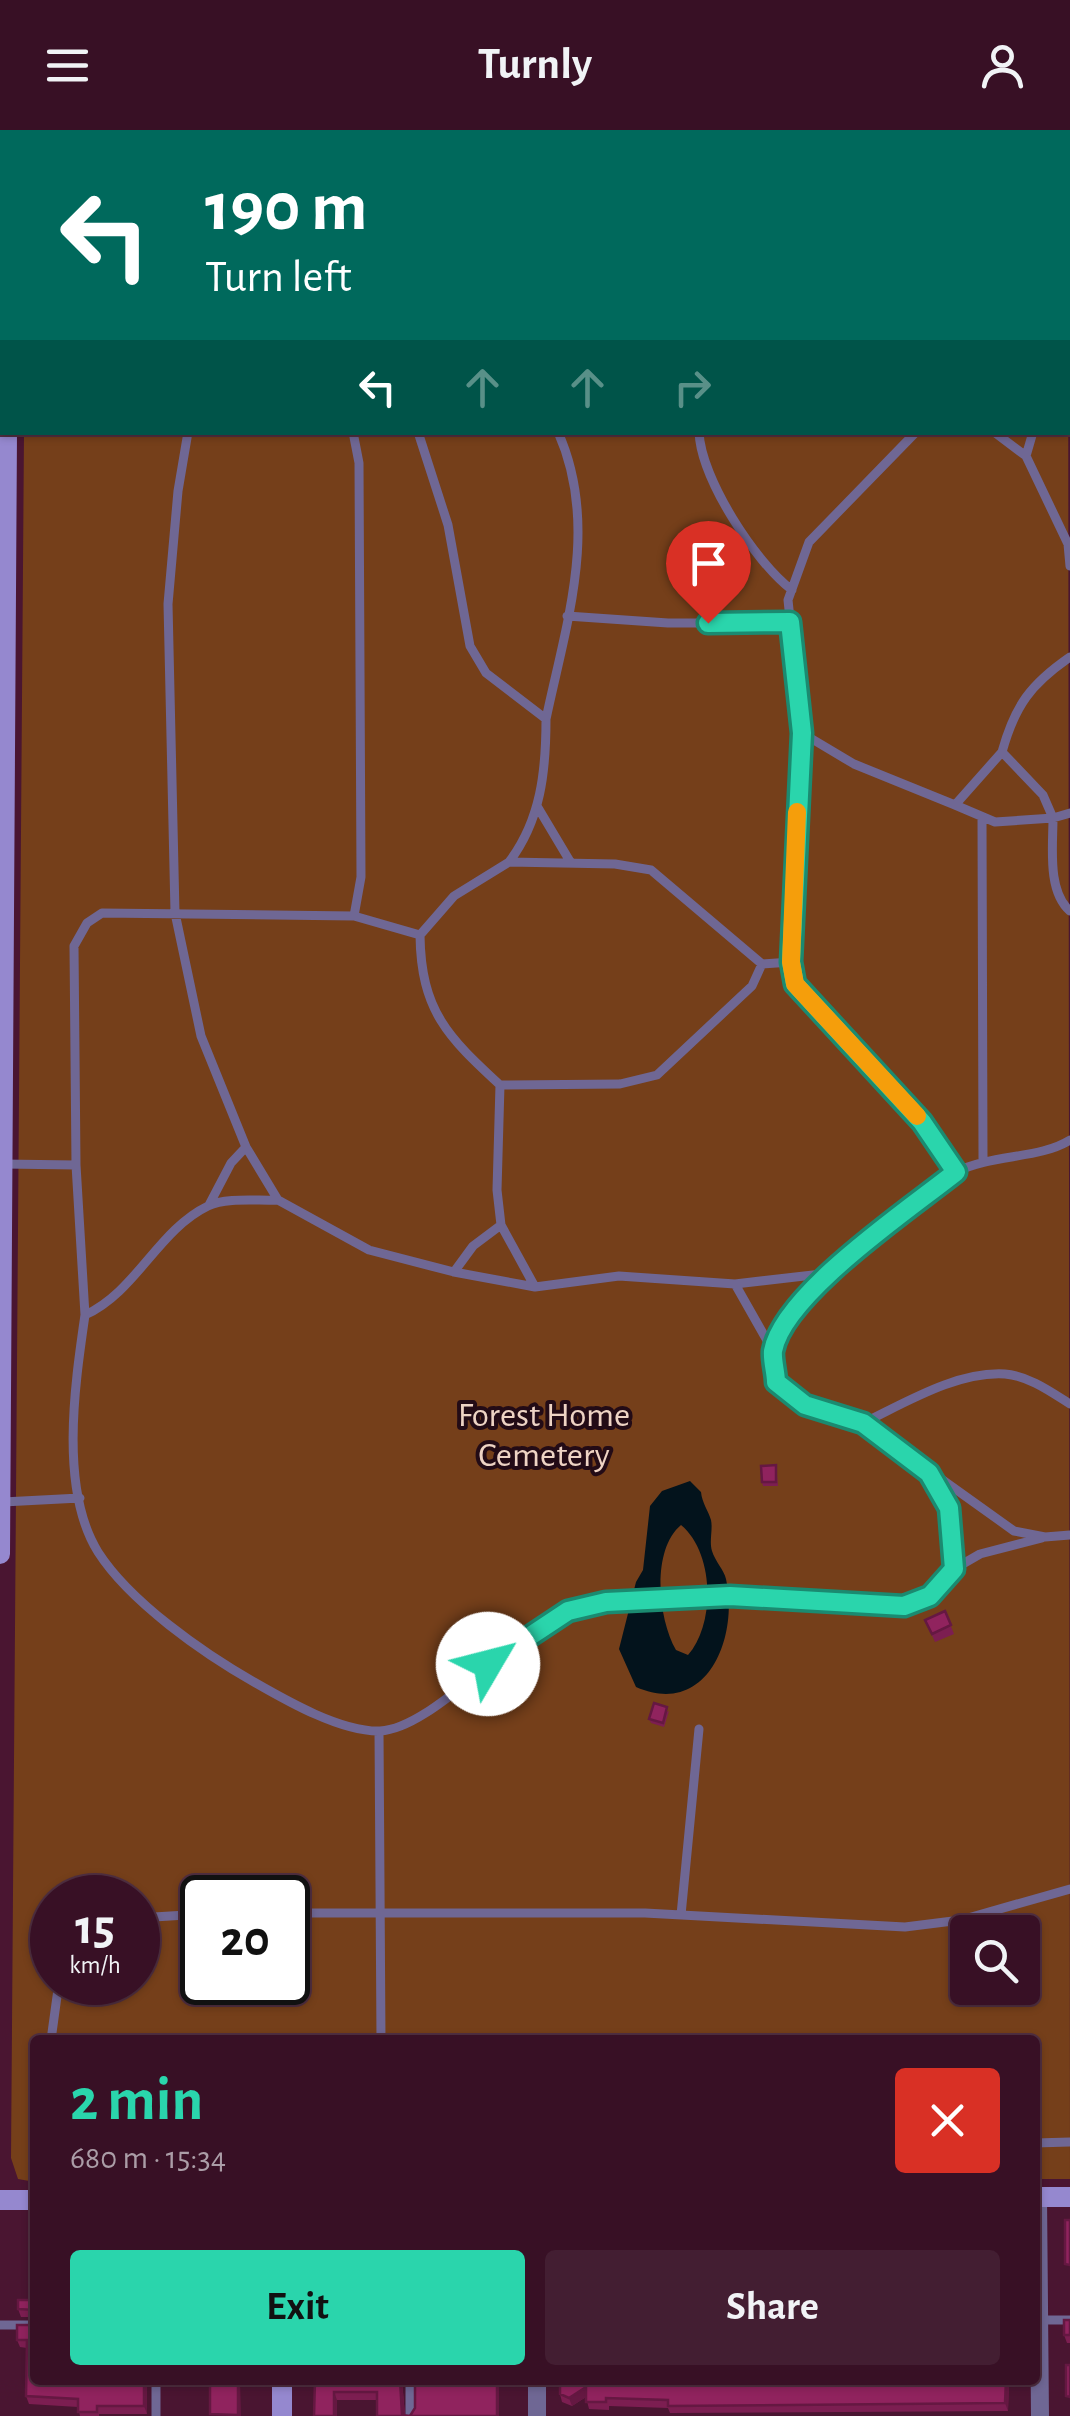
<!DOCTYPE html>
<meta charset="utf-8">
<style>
:root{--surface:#381025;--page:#431e32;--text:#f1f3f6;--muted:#ab9da7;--line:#523042;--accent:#2ad5ac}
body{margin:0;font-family:"Alegreya Sans",sans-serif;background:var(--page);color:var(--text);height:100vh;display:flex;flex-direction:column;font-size:38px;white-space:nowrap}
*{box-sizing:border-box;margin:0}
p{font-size:32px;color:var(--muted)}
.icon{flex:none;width:55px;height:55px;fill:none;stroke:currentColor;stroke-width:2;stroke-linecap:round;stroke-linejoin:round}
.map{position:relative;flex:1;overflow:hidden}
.details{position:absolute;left:30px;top:1905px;width:1010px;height:350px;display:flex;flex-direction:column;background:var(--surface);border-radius:10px;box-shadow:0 2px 8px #0004,0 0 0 2px var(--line)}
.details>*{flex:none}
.guide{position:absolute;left:0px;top:0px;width:1070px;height:305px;box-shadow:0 2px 8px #0004,0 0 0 2px var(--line);background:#00695c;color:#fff;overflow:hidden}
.buttons{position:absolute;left:950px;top:1785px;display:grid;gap:20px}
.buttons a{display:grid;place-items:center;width:90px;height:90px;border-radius:10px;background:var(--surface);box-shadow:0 2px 8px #0004,0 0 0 2px var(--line);font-size:50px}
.speed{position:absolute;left:30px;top:1745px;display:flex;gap:20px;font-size:50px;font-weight:700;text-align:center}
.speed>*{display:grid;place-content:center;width:130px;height:130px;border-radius:50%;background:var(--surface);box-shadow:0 2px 8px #0004,0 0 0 2px var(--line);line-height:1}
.speed small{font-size:25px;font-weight:400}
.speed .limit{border:5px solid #111;border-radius:15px;background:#fff;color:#111}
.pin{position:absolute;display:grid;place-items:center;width:85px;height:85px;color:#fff;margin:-102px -42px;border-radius:50% 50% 50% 0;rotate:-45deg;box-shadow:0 0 10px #0007}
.pin .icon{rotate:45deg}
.me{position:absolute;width:110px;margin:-55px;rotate:53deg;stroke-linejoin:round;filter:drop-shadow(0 0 8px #0008)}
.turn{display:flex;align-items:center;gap:35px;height:210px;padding:0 40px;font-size:45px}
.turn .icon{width:130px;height:130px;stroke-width:2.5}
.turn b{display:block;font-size:70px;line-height:85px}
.lanes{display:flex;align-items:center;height:95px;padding:0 40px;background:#0003;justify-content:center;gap:50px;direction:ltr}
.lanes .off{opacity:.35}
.round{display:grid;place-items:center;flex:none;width:105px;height:105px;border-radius:10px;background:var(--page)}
.overview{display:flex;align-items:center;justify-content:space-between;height:170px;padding:0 40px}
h1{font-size:60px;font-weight:600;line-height:75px;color:var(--accent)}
.primary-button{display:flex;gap:20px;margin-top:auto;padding:20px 40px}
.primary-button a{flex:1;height:115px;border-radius:10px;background:var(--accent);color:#111;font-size:40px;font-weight:600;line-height:115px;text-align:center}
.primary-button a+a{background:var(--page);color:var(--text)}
header{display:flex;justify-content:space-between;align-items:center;height:130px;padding:0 40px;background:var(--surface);font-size:45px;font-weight:600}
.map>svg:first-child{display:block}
</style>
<header><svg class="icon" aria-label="menu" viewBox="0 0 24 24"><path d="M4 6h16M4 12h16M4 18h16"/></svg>Turnly<svg class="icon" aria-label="person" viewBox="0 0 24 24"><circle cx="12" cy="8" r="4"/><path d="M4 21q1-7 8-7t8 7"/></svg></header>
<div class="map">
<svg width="1070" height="2286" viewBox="0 0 1070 2286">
<rect width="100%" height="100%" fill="#4a1531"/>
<path fill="#753f1a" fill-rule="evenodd" d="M1068 37 1070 2049H1035V1910H35V2052L18 2049 11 2028 24 303 1068 302ZM52 1768H138V1852H52ZM202 1768H288V1852H202ZM968 1802H1022V1858H968Z"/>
<path fill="#03131c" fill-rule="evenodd" d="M690 1351 701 1362C702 1373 708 1380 711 1390 713 1400 709 1411 712 1421 715 1431 724 1440 726 1449 739 1508 707 1588 636 1557L619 1519 636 1452 643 1440 650 1376 662 1361ZM681 1395C714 1422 716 1493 688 1525L676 1520C658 1489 651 1420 681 1395Z"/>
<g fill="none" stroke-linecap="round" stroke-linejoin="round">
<path stroke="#6f6794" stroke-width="9" d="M1068 261 1070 259
M0 293H2
M188 302 178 361 168 474 175 783 201 906 246 1017 278 1070 369 1120 454 1142 535 1157 619 1146 735 1154 773 1221
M353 302 359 333 361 747 354 786
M418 302 448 395 470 516 486 543 546 589C546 641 541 690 509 732
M699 302C701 349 756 433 792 460
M916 302 809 412 788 470 802 603 854 634 955 675 1002 622
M994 302 1026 326
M1033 302 1026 326 1068 414 1070 436
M567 486 668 493H790
M546 589C566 494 600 396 558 302
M802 603 791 832 795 855 923 992 956 1042C992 1024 1040 1029 1070 1010
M955 675 995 692 1053 688 1043 665 1002 622C1015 575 1031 554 1070 527
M537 676 571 733
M1070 683 1053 688C1053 716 1047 761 1070 781
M982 687 983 1029
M420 805 454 766 509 732 615 734 651 740 762 834
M500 955 620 954 657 945 752 856 762 834 791 832
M3 1034 76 1035
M956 1042C911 1078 783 1165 773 1221 772 1230 776 1243 777 1252L805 1275 863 1293C905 1273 957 1241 1005 1244 1029 1246 1051 1262 1070 1274
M278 1070C257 1071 227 1067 208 1076 158 1100 136 1162 85 1185L76 1035 74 816 87 793 102 783 354 786 420 805C421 881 448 907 500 955L497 1060 501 1095 473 1116 454 1142
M209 1075 231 1033 246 1017
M501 1095 535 1157
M735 1154 830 1143
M85 1185C75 1254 59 1359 98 1422 130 1472 203 1523 254 1552 287 1571 341 1602 380 1601 439 1598 522 1484 607 1471 676 1461 749 1467 818 1471 849 1472 886 1479 916 1473L930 1466 954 1439 949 1378 929 1343
M863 1293 1014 1401 1045 1407 1070 1405
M3 1372 80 1368
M954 1439 980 1424 1042 1408
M379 1601 381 1910
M288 1783H645L905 1797 961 1790 1070 1759
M681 1785 699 1599
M138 1788 202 1784
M51 1910 59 1852
M1035 2013 1070 2012
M1038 2190H1070
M0 2195H35
M156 2286V2250
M410 2286V2250"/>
<path stroke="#6f6794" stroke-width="18" d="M533 0V2
M1038 2067 1040 2286
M537 2250V2286"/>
<path stroke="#9588cf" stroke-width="20" d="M9 0V2
M0 1424 7 302
M1035 2067H1070
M0 2070H35
M282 2286V2250"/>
<path stroke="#b3a1fd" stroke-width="25" d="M935 2 998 0
M0 17 2 16"/>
</g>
<path fill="#7c1e51" d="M776 1335 778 1356H763L762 1352Z
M945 1481 954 1504 935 1512 925 1490Z
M669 1581 664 1597 651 1593 649 1589Z
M35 2170V2187H21L18 2179Z
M1070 2190V2213H1067L1064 2205Z
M35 2195V2250H147V2284H99V2286H80L78 2277 29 2274 26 2266 27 2218 20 2217 17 2210Z
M315 2250H402L405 2285 410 2286 499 2250V2286H377V2270H337V2286H314Z
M560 2250H1009L1008 2281 670 2283 668 2278 609 2276V2280L589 2279 586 2267 572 2276 562 2272 560 2264Z"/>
<path fill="#651842" d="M144 2250H147V2284L144 2276Z
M238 2250H240L241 2286H238Z
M400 2250H402L405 2286H403Z
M497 2250H499V2286H497Z
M1006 2250H1009L1008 2281 1005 2273Z
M586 2257 589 2265 572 2276 569 2268Z
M334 2262 337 2270V2286H334Z"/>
<path fill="#90235e" stroke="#651842" stroke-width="2.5" d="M776 1335V1352H762L761 1336Z
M945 1481 951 1495 932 1504 925 1490Z
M654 1573 667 1577 663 1593 649 1589Z
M1065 2090H1070V2135L1065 2134Z
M18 2170H35V2180L18 2179Z
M1064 2190H1070V2205H1064Z
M17 2195H35V2250H144V2276H97V2282H78V2269L26 2266 27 2210H17Z
M1066 2235H1070V2267L1066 2266Z
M210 2250H238V2285L210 2284Z
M315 2250H400L402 2285 410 2286 415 2278V2250H497V2286H377V2262H334V2286H314Z
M560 2250H1006L1005 2273 668 2276V2270L606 2268V2272H586V2257L569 2268 560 2264Z"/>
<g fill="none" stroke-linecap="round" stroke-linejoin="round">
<g stroke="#1b8a70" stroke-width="25">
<path id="route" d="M488 1534 568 1481 606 1472 730 1466 904 1476 930 1466 954 1439 949 1378 929 1343 863 1293 805 1275 776 1252C776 1243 772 1230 773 1221 783 1164 911 1078 956 1042L922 992 795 854 791 832 802 603 790 492 708 493"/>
</g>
<use href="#route" stroke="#2ad5ac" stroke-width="18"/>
<path stroke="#f59e0b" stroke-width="18" d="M797 682 791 832 795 854 917 986"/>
</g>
<g text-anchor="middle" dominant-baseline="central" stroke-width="8" stroke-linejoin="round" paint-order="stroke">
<g font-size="35" fill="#eed3c4" stroke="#230b16">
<text x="544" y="1285">Forest Home<tspan x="544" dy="40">Cemetery</tspan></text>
</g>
</g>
</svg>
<div class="buttons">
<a><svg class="icon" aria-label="search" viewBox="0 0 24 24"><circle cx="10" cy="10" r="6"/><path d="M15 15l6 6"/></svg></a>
</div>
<div class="speed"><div>15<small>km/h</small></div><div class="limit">20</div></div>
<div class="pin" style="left:708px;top:493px;background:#d93025"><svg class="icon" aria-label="arrive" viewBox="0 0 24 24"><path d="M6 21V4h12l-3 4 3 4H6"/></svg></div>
<svg class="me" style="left:488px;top:1534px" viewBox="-20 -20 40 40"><circle r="19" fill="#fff"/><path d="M0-13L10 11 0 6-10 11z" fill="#2ad5ac"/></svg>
<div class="guide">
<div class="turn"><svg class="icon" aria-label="left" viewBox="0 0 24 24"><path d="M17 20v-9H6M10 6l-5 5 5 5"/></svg><div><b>190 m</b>Turn left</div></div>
<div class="lanes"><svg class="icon" aria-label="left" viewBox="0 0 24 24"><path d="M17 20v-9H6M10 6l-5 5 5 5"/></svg><svg class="icon off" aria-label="ahead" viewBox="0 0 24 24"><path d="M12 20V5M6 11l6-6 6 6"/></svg><svg class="icon off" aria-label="ahead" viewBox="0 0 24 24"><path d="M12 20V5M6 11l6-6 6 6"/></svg><svg class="icon off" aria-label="right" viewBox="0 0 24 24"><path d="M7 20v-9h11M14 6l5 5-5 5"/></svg></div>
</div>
<section class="details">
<div class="overview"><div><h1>2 min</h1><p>680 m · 15:34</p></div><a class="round" style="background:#d93025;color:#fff"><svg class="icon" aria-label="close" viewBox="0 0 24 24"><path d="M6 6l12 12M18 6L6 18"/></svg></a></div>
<div class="primary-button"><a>Exit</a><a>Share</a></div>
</section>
</div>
